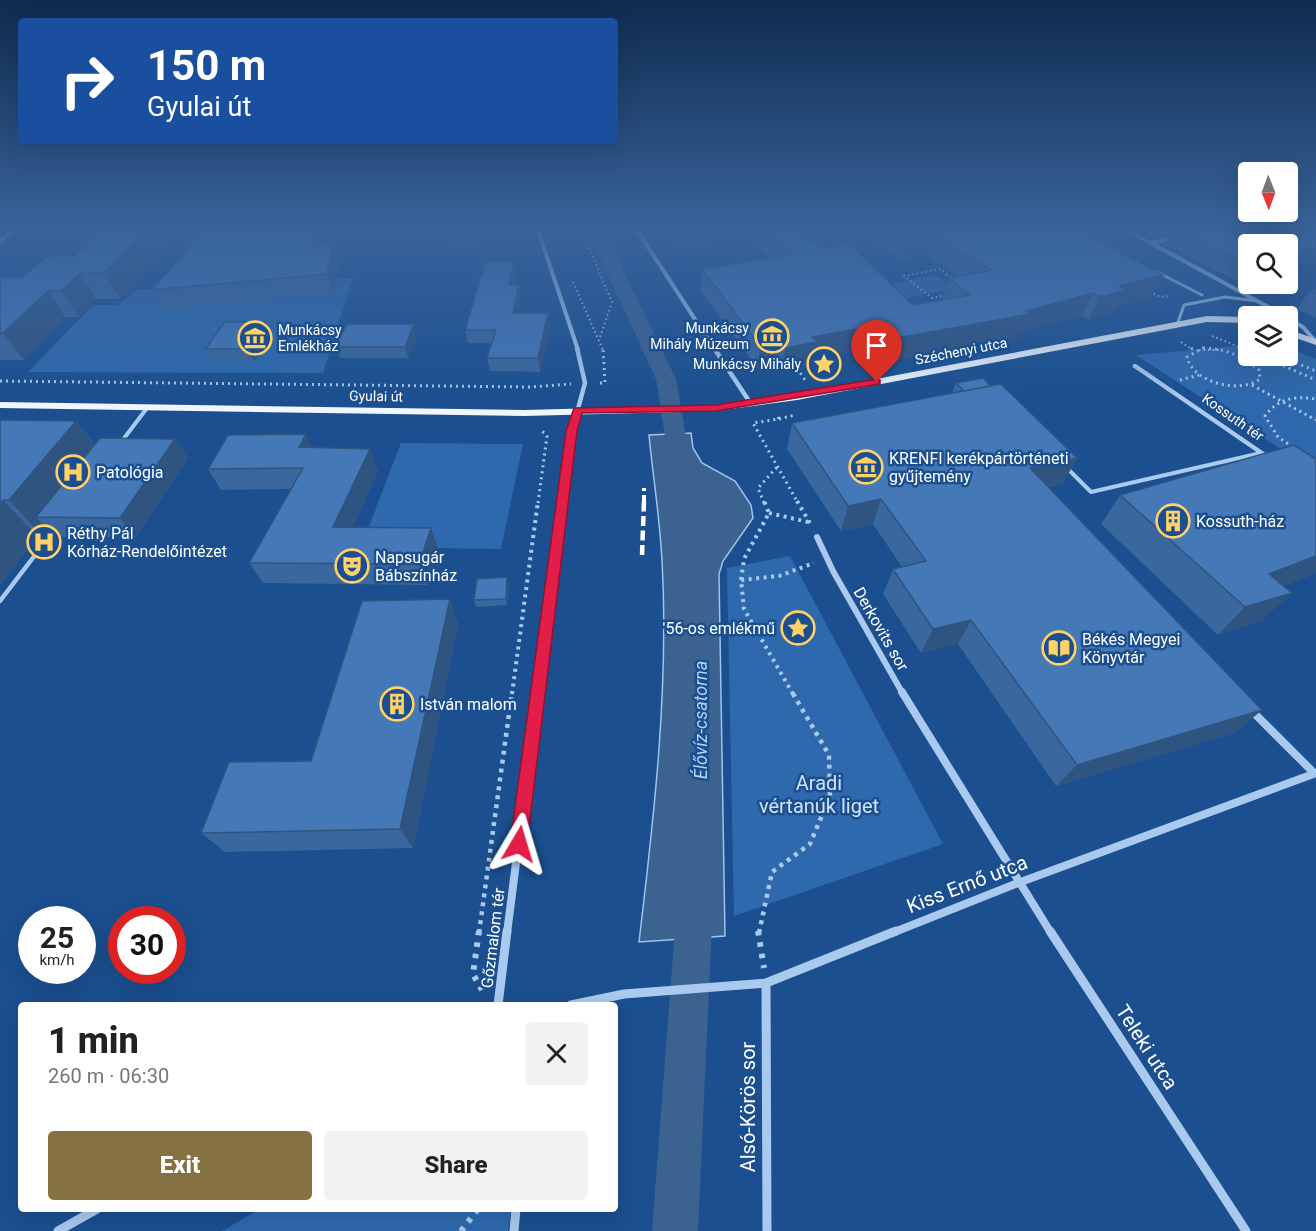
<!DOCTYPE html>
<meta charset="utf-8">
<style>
:root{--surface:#fff;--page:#f2f2f2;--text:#222;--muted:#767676;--accent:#857141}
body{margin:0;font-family:Roboto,sans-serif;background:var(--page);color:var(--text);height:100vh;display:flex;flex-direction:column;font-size:22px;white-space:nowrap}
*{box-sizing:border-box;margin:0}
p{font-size:20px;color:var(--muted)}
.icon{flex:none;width:33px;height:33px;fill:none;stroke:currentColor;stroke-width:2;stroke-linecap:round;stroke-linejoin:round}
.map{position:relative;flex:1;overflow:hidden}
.panel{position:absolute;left:18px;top:1002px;width:600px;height:210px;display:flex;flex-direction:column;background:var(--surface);border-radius:6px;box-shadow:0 6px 24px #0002}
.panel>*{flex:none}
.hud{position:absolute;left:18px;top:18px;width:600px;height:126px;border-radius:6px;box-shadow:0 6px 24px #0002;background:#1a4fa0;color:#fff;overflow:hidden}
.needle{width:39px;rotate:179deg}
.tools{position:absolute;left:1238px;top:162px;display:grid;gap:12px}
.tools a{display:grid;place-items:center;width:60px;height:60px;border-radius:6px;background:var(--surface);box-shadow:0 6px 24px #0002;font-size:30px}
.speed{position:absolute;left:18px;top:906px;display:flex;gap:12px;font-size:30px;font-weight:700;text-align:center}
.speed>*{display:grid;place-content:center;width:78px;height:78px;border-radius:50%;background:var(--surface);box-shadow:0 6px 24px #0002;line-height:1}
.speed small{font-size:15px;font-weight:400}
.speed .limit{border:9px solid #d22;background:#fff;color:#111}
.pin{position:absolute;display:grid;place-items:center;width:51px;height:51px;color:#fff;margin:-62px -26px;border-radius:50% 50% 50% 0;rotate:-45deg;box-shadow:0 0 6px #0007}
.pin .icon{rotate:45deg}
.me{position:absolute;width:66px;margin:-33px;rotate:7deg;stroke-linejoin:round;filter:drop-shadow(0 0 4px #0008)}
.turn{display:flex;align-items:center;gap:21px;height:126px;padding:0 30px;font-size:27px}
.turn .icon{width:78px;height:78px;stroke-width:2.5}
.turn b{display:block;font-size:42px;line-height:51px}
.round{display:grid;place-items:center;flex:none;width:63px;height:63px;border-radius:6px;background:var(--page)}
.summary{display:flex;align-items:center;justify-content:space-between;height:102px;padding:0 30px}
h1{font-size:36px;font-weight:800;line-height:45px}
.button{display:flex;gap:12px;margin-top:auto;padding:12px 30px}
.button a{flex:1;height:69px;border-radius:6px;background:var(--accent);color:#fff;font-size:24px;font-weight:800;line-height:69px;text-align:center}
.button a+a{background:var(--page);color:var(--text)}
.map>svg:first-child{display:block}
</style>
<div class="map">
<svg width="1316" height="1231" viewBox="0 0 1316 1231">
<rect width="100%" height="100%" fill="#1b4f8f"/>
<path fill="#2e69ad" d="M936 275 954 288 904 299 887 285Z
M353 278 323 373 28 372 93 305H118L136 290Z
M1248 345V356H1287V347L1316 359V472L1136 355Z
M401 443 523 444 501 549 361 547Z
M790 556 943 844 734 916 727 568Z
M260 1209H511L508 1231H222Z"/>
<path fill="#3c6290" stroke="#9cc4f0" stroke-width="1.5" d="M691 433 693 448 702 463 735 481 751 505 753 518 723 561 719 574 725 936 639 942C654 817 669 688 662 561 660 519 653 477 649 435Z"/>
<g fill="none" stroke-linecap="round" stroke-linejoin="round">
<path fill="#3c6290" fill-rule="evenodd" d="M586 227H602L676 379 692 469 689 474 681 476 673 474 670 469 656 379Z
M695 884 708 889 713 902 698 1231H652L677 902 682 889Z"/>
<path stroke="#a9c9ee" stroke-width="2" stroke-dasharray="1.5 3" stroke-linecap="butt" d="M580 227 612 302 600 337
M573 282 603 350
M1150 291 1160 297 1171 296
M946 295 932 298 904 276 940 269 953 279
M1212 336 1247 350
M1241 336 1248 345
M1181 342 1193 350
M1199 350H1220"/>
<path stroke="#a9c9ee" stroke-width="3" stroke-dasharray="2 4" stroke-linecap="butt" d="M1191 348 1194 350
M1203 348C1224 348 1243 356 1259 370L1260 379C1240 394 1193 383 1187 357Z
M1243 348 1248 350
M1261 356 1316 380
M1279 356 1316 371
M797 368 805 380
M1180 380 1199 375
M0 381 530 387 571 384
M600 383H605L603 348
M1252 385 1316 420
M778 417 779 419 753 423 798 503
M779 419 795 415
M1293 447 1278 437 1265 416C1278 398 1295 396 1316 399
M538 503 547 436 540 429
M764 503 758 488 778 466"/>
<path stroke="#a9c9ee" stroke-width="4" stroke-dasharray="3 4.5" stroke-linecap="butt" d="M797 501 811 525
M769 513 808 522
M741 580 744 559 769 513 764 501
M512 694 538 501
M793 694 744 609 741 580 779 576 814 563"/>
<path stroke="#a9c9ee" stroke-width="4.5" stroke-dasharray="4 5" stroke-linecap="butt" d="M479 933 512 692
M759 933 772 872 810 844 830 796 829 755 792 692"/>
<path stroke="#a9c9ee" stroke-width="6" stroke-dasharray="4.5 7" stroke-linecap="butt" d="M479 931 473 974 482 990
M758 931 764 968
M461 1231 478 1209"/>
<path stroke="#a9c9ee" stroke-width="3" d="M1120 227 1151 243
M1177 325 1184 305 1225 297 1257 301"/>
<path stroke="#a9c9ee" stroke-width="4" d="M122 441 147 408
M1067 468 1091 492 1261 453"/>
<path stroke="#a9c9ee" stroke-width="4.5" d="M0 601 55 529"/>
<path stroke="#a9c9ee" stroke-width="3" d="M1074 227 1106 246
M1157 272 1202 295"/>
<path stroke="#a9c9ee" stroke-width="4" d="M537 227 578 350
M635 227 715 350
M0 241 18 227
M1151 243 1285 316
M1152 243 1174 238
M1287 318 1303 327 1316 342"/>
<path stroke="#a9c9ee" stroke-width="4.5" d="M714 348 751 404
M1135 366 1269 458
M563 503 572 431 585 383 577 348"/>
<path stroke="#a9c9ee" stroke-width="6" d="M817 537 833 571 903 694
M538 694 563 501"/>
<path stroke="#a9c9ee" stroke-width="8" d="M902 692 1051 933
M1251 710 1314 773
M507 933 538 692
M892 933 1018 883 1316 773"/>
<path stroke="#a9c9ee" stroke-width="9" d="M1050 931 1246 1231
M766 983 767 1231
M498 1005 507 931
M571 1005 624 994 766 983 896 931
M58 1231 97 1209
M514 1231 516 1209"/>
<path fill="#f0f6ff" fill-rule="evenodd" d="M1207 316 1248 317V323L1207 322 797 400 716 411 524 416 0 408V402L524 410 716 405 797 394Z
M1287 329 1316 339V345L1287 335Z"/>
<path stroke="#fff" stroke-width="4" stroke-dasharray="8 4" stroke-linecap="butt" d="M644 503V488"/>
<path stroke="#fff" stroke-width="4.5" stroke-dasharray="10 4.5" stroke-linecap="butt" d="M642 555 644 501"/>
</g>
<path fill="#3a679d" d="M107 226 120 299H96L78 317H65L24 360H0V277H22L75 256Z
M661 226H713L714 228 713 244 676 251Z
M741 226H795L822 249 913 305 942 300 949 278 959 276 926 255 901 261 854 226H1070L1163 275 1151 298 1118 306 1114 313 1089 320 1082 316 1022 332 1020 337 864 366 851 352 814 359 812 365 781 371 777 365 758 369 701 291 702 269 771 258 741 231Z
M1138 226H1316V261L1287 270V244H1248V281L1241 283 1165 244 1170 235 1158 237Z
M329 244H333L339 263 334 293 163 309 152 290Z
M516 274 514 285H519L521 298 518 313H548L550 326 540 372 490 371 487 358 492 343H468L465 330Z
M1316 288V318L1297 309 1310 290Z
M266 322 272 334 254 362H212L205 349Z
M417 335 408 358H340L335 347Z
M956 383 991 386 1077 458 1063 483 1048 487 1262 710 1234 733 1056 786 958 644 921 653 883 594 893 569 902 567 873 524 841 531 787 449 792 423 952 393Z
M0 420 76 421 95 445 175 439 188 458 136 537H54L48 530 43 537H38L2 583H0Z
M312 447 378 470 353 527 438 549 427 585 263 583 249 563 291 489 221 490 208 469Z
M1120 495 1316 573 1283 586 1263 620 1218 635 1101 524Z
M507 577 509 584 507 605 476 607 474 600Z
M450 599 458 624 413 848 225 852 201 833 311 761Z"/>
<path fill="#305480" d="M152 226H189L120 299 104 273Z
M322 226H337L321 264 314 245Z
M474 226 478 250 447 253 443 237Z
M1164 226H1208L1175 227 1170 235 1158 237Z
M714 228 713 244 676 251V234Z
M932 233 926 255 901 261 906 239Z
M333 244 339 263 334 293 327 274Z
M1316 247V261L1287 270V255Z
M514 262 516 274 511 298 509 285Z
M1248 271V281L1241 283Z
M80 273 96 299 78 317 61 291Z
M1163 275 1151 298 1118 306 1114 313 1089 320 1100 297 1119 286Z
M519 285 521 298 515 326 513 313Z
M48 291 65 317 24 360 3 333Z
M1093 293 1082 316 1022 332 1020 337 864 366 869 343 1026 311Z
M548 313 550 326 540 372 538 358Z
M266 322 272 334 254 362 248 349Z
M414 324 417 335 408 358 405 347Z
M856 329 851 352 814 359 812 365 781 371 785 348 812 337Z
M781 342 777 365 758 369 760 346Z
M76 421 104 458 36 517 48 530 43 537 9 500Z
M306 434 315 455 299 447Z
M175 439 188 458 136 537 120 518Z
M370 449 378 470 344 548 333 527Z
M1077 458 1063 483 1017 493 1030 468Z
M881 499 873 524 841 531 848 506Z
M3 500 38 537 2 583 0 581V504Z
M431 528 438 549 427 585 419 564Z
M1316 556V573L1241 602 1269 574Z
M507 577 509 584 507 605 506 599Z
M1292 593 1263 620 1218 635 1245 607Z
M450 599 458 624 413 848 400 829Z
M971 620 958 644 921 653 933 629Z
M1262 710 1234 733 1056 786 1077 765Z"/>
<path fill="#4478b7" stroke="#305480" stroke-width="1.5" d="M107 226H152L104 273H80L61 291H48L3 333H0V277H22L49 256H75Z
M208 226H322L314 245 333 244 327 274 152 290Z
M442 226H474L475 234 443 237Z
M671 226H713L714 228 676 234Z
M762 226H795L822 249 849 244 913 305 970 295 949 278 992 270 932 233 906 239 888 226H1070L1163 275 1119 286 1126 290 1100 297 1093 293 1026 311 1030 314 869 343 856 329 812 337 817 342 785 348 781 342 760 346 702 269 795 254Z
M1316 226V247L1287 255V244H1248V263L1175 227Z
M485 262H514L509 285H519L513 313H548L538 358H487L496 330H465Z
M1316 288V293L1310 290Z
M225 322H266L248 349H205Z
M347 324H414L405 347H335Z
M983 378 991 386 964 391 956 383Z
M1001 384 1077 458 1030 468 1262 710 1077 765 971 620 933 629 893 569 926 561 881 499 848 506 792 423Z
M0 420 76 421 9 500H3L0 504Z
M306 434 299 447 370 449 333 527 431 528 419 564 249 563 303 468 208 469 228 435Z
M100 438 175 439 120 518 36 517Z
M1294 445 1316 459V556L1269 574 1292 593 1245 607 1120 495Z
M507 577 506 599 474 600 477 579Z
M450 599 400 829 201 833 229 762 311 761 362 601Z"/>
<linearGradient id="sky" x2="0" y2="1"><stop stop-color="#0f2b4f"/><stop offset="0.57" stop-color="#39639b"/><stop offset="1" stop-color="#39639b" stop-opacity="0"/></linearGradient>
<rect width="1316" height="399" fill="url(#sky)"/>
<path fill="#e11d48" stroke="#92132f" stroke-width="1.5" d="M877 379 880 380V384L716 411 582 413 577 431 527 844 525 850 519 853 513 850 510 844 566 431 574 408 716 405Z"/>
<defs>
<g id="museum-ring" transform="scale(1.725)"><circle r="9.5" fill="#1b4f8f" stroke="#ffd166" stroke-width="1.5"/><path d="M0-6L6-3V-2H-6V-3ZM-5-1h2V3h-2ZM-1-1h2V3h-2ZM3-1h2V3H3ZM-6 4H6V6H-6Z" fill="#ffd166"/></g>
<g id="sight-ring" transform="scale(1.725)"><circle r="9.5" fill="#1b4f8f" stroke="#ffd166" stroke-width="1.5"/><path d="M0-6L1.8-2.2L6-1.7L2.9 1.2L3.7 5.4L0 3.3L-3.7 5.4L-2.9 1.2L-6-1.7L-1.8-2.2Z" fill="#ffd166"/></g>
<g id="hospital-ring" transform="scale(1.725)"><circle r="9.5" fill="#1b4f8f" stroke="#ffd166" stroke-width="1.5"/><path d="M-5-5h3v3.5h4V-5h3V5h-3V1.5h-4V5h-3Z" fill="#ffd166"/></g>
<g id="building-ring" transform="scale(1.725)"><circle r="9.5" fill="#1b4f8f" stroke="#ffd166" stroke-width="1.5"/><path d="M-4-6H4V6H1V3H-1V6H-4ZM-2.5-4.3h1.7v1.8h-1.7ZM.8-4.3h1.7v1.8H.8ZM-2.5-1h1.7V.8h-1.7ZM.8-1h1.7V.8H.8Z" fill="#ffd166"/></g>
<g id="theatre-ring" transform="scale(1.725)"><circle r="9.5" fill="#1b4f8f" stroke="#ffd166" stroke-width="1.5"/><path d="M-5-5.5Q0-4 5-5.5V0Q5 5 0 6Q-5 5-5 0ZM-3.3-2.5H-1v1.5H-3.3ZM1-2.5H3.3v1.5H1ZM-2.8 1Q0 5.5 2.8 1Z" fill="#ffd166"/></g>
<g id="library-ring" transform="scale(1.725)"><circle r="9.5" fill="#1b4f8f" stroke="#ffd166" stroke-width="1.5"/><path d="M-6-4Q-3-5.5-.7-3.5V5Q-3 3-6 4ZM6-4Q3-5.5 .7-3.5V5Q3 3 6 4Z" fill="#ffd166"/></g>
</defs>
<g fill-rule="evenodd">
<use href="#museum-ring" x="772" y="336"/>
<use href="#museum-ring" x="255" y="338"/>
<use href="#sight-ring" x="824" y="364"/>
<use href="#museum-ring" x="866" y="467"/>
<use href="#hospital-ring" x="73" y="472"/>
<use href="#building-ring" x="1173" y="521"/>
<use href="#hospital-ring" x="44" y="542"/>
<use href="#theatre-ring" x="352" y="566"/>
<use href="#sight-ring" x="798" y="628"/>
<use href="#library-ring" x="1059" y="648"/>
<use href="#building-ring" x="397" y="704"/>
</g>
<g text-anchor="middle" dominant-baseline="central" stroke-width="5" stroke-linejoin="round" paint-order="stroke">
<g font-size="14" fill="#fff" stroke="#1b4f8f" text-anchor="end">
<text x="749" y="328">Munkácsy<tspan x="749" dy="16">Mihály Múzeum</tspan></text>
<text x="278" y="330" text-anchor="start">Munkácsy<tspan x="278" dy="16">Emlékház</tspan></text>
<text x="801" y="364">Munkácsy Mihály</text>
</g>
<g font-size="14" fill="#fff" stroke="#1b4f8f">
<text transform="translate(961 351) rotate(-11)">Széchenyi utca</text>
<text transform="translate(376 396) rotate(1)">Gyulai út</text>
<text transform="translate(1233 417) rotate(35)">Kossuth tér</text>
</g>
<g font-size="16" fill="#fff" stroke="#1b4f8f" text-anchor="start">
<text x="889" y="458">KRENFI kerékpártörténeti<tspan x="889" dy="18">gyűjtemény</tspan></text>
<text x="96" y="472">Patológia</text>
<text x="1196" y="521">Kossuth-ház</text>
<text x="67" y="533">Réthy Pál<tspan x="67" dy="18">Kórház-Rendelőintézet</tspan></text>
<text x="375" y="557">Napsugár<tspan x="375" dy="18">Bábszínház</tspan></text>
<text x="775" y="628" text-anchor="end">'56-os emlékmű</text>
<text x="1082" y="639">Békés Megyei<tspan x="1082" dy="18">Könyvtár</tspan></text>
<text x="420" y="704">István malom</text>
</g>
<g font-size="16" fill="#fff" stroke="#1b4f8f">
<text transform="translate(881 629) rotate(60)">Derkovits sor</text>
<text transform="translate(493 938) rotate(-83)">Gőzmalom tér</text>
</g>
<g font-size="18" font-style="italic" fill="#b5d3f5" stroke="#1b4f8f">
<text transform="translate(700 720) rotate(-90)">Élővíz-csatorna</text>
</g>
<g font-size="20" fill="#cfe3fa" stroke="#1b4f8f">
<text x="819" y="783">Aradi<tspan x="819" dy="23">vértanúk liget</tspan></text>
</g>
<g font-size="20" fill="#fff" stroke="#1b4f8f">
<text transform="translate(967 884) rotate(-21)">Kiss Ernő utca</text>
<text transform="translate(1147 1047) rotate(57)">Teleki utca</text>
<text transform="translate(748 1107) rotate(-90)">Alsó-Körös sor</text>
</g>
</g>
</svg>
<div class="tools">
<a><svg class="needle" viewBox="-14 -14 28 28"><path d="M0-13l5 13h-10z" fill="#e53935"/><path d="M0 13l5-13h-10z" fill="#767676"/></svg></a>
<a><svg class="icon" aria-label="search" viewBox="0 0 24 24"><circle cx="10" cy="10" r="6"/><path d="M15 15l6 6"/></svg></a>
<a><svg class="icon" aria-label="layers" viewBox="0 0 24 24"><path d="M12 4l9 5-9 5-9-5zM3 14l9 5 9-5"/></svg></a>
</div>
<div class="speed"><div>25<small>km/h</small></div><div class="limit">30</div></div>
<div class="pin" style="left:877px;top:382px;background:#d93025"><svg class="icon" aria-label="arrive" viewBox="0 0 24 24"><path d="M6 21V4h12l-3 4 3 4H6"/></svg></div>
<svg class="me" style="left:519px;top:844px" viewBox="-20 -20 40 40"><path d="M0-17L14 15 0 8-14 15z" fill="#e11d48" stroke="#fff" stroke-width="4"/></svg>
<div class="hud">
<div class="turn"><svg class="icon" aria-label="right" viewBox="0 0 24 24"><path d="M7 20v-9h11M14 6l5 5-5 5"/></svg><div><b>150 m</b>Gyulai út</div></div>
</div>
<section class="panel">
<div class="summary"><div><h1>1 min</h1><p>260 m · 06:30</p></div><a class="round"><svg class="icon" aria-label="close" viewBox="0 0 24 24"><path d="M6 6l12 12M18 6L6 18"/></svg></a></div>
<div class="button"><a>Exit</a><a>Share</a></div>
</section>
</div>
